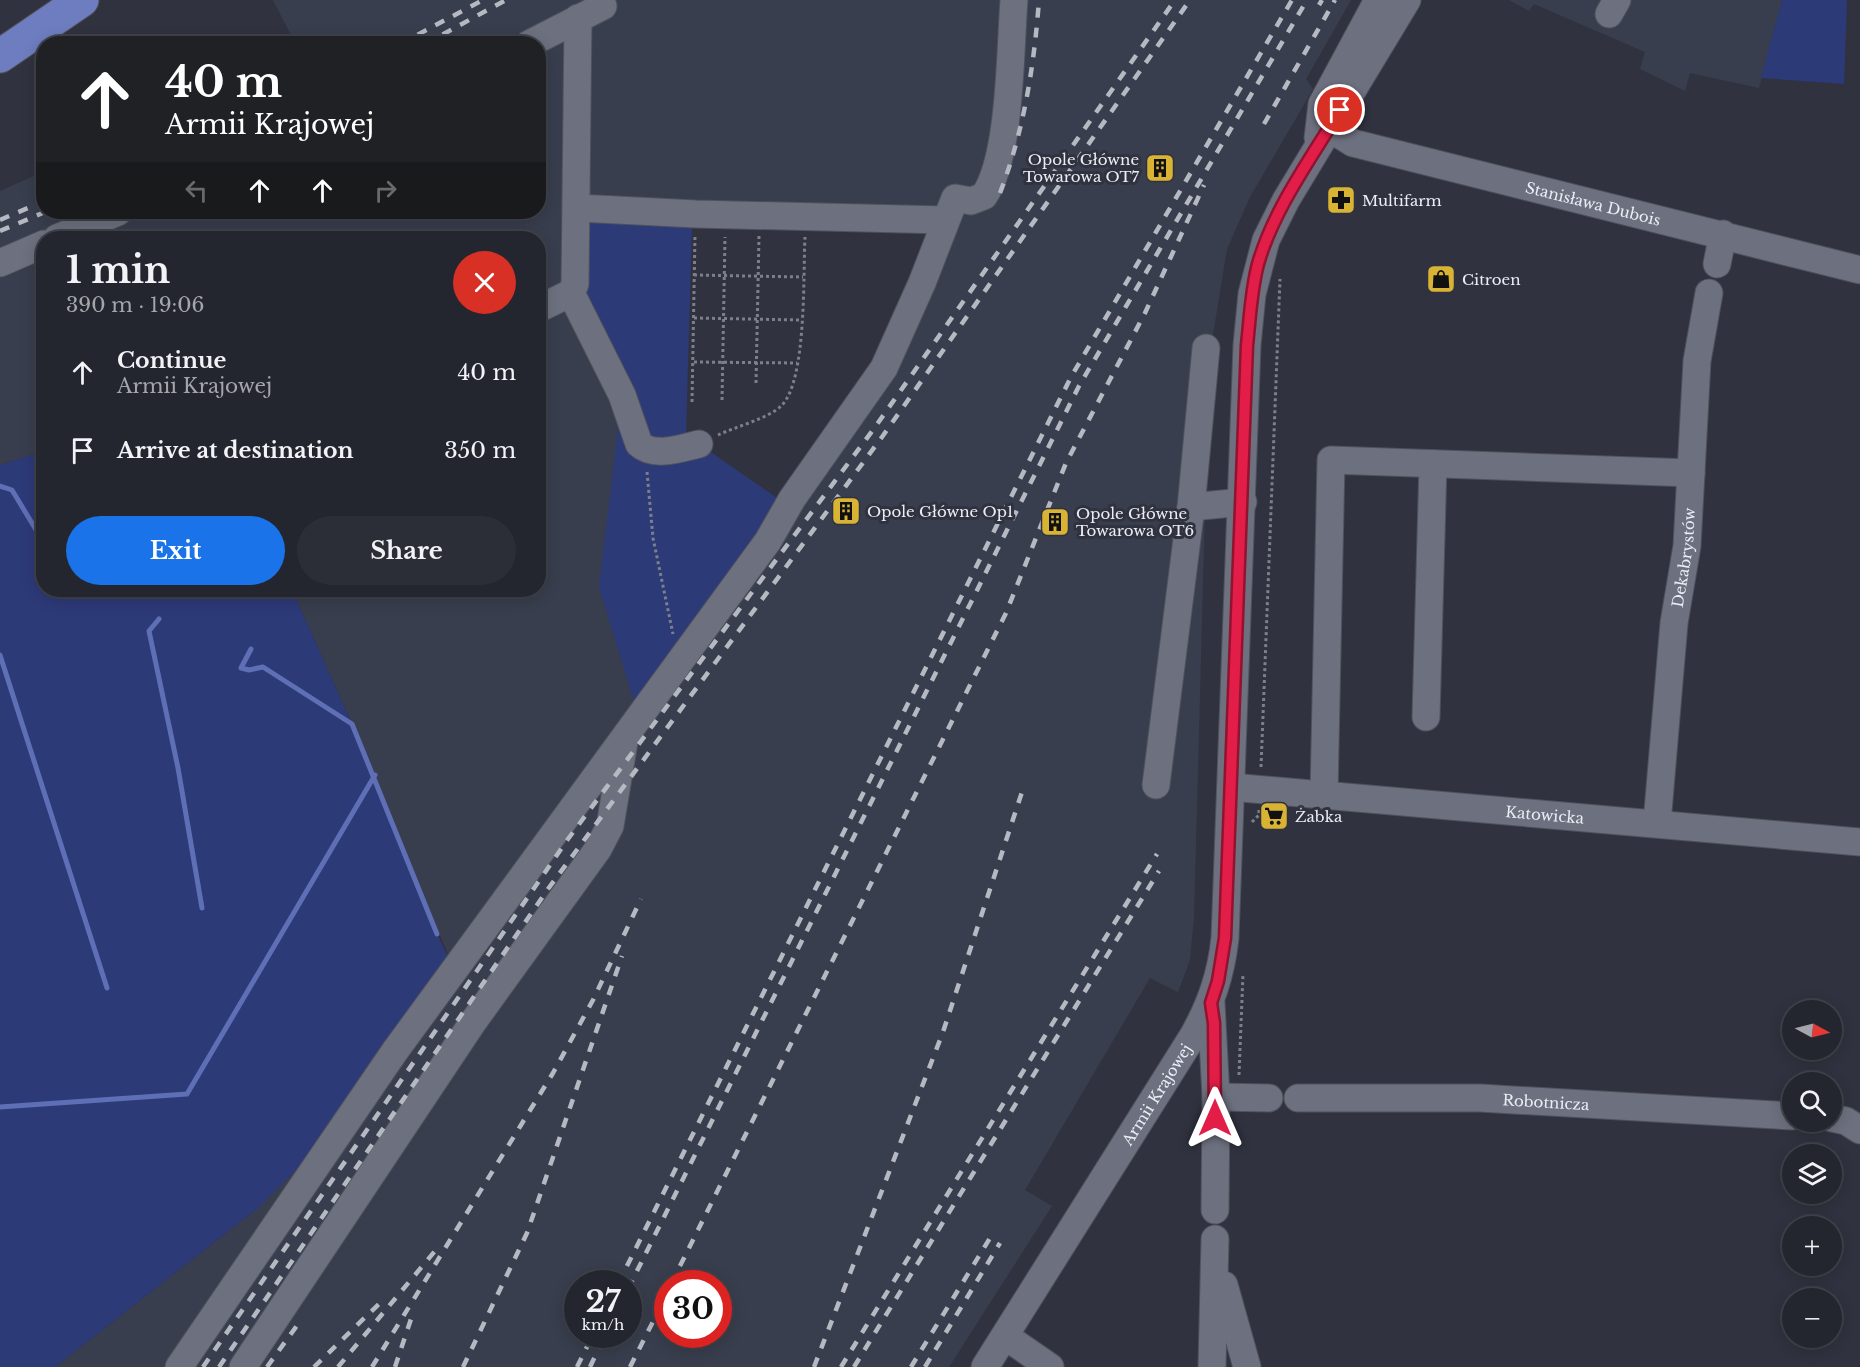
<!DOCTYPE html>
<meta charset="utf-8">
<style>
:root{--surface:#24262f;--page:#2c2e37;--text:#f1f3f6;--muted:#a3a5aa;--line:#41434b;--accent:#1a73e8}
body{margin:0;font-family:"Libre Baskerville",serif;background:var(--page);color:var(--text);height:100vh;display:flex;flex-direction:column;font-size:22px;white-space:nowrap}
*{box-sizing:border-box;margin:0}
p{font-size:20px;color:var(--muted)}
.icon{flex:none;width:33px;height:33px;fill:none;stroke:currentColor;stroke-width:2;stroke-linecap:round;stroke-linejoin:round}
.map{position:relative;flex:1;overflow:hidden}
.details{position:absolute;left:36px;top:231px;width:510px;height:366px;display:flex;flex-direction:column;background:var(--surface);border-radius:24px;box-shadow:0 3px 15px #0003,0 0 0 2px var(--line)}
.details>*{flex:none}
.banner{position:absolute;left:36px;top:36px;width:510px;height:183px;border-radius:24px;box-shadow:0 3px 15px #0003,0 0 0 2px var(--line);background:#202124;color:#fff;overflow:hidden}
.needle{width:39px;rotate:97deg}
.buttons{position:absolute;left:1782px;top:1000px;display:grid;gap:12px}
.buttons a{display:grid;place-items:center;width:60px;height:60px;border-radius:50%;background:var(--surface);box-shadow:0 3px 15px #0003,0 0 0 2px var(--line);font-size:30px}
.speed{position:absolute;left:564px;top:1270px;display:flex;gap:12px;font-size:30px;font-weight:700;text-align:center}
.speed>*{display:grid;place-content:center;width:78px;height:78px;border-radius:50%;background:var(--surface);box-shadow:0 3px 15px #0003,0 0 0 2px var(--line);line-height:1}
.speed small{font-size:15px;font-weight:400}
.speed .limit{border:9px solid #d22;background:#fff;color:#111}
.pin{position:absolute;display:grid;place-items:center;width:51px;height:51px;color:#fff;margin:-26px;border:3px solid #fff;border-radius:50%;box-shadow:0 2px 6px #0007}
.me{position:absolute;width:66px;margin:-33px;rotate:0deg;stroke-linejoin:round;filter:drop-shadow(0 0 4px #0008)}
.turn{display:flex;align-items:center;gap:21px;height:126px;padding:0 30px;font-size:27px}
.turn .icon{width:78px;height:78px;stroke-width:2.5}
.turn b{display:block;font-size:42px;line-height:51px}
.lanes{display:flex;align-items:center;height:57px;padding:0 30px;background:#0003;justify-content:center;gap:30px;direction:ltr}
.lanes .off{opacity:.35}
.round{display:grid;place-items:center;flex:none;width:63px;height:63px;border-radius:32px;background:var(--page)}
.headline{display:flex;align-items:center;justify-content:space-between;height:102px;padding:0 30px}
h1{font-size:36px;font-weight:800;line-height:45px}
.action{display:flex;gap:12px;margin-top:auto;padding:12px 30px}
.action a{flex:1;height:69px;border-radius:36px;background:var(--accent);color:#fff;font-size:24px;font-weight:800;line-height:69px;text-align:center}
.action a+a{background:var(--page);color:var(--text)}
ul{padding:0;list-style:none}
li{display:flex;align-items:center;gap:18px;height:78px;padding:0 30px}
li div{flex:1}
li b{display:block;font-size:22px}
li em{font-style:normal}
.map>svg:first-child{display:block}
</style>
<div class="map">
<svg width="1860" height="1367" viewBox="0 0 1860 1367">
<rect width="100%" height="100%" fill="#30333f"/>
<path fill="#393e4e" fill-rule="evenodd" d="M273 0H1351L1306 79 1313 89 1250 197 1227 249 1209 359 1194 916 1190 960 1178 992 1150 978 1025 1190 1052 1206 949 1367H55L258 1208 453 967 375 775 292 590H538V238H44L43 471 35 454 0 465V191L43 172 44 212H538V44L295 43ZM691 208 945 210 877 368 636 707 622 395ZM578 1284H628V1335H578ZM668 1284H718V1335H668Z
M1509 0H1782L1759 88 1690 73 1685 91 1640 69 1645 52 1534 4 1529 11Z"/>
<path fill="#2d3a78" d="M1782 0H1847L1844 84 1761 78Z
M578 208 692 226 686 435 780 500 636 708 599 587 622 395 575 284Z
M35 454 43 471 44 590H292L375 775 437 934 453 967 304 1162 258 1208 55 1367H0V465Z"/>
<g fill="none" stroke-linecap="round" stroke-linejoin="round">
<path stroke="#5e6fb6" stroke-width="5" d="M0 486 12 490 44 543
M69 590 72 595
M159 619 149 631 178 768 202 908
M251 649 241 668 249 670 263 667 352 724 437 934
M0 655 107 988
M0 1107 187 1094 375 775"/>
<g stroke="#4f525c" stroke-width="29">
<g id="minor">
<path d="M1609 14 1617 0"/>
<path d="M529 44 603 6"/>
<path id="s1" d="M1329 128 1353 143 1860 270"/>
<path d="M1318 138 1322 104 1378 0"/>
<path d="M578 208 696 214 945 220"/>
<path d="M57 238 118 212"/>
<path d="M0 263 44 244"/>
<path d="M1717 264 1723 234"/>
<path d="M571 293 622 395 639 444C654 458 682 448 699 444"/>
<path d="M538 309 571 293 575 284 578 18"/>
<path d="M1206 348 1191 507 1243 502"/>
<path d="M1426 717 1433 464"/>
<path d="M1156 785 1191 507"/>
<path id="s2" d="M1231 787 1860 842"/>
<path d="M1324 795 1331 460 1691 473"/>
<path id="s3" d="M1657 823 1674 623 1687 546 1697 361 1709 293"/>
<path d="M1211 1003 1216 1097 1215 1210"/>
<path d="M1216 1097 1269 1098"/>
<path id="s4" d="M1298 1098H1480L1792 1116"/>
<path d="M1832 1118 1846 1121 1860 1130"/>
<path d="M1224 1285 1247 1367"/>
<path d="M1005 1336 1050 1367"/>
<path d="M179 1367 395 1051 768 541 792 499 884 368 922 283 955 198 971 201 984 196C1011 157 1010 49 1014 0"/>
<path d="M243 1367 473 1022 598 849 610 826 624 742"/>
<path id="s5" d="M985 1367 1193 1036C1211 1004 1221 975 1225 938L1247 345 1252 294 1266 240 1286 200 1407 0"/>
<path d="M1212 1367 1215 1239"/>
</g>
</g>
<g stroke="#4f525c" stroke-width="35">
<path id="major" d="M0 56 82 0"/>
</g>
<path stroke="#7d808a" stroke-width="3" stroke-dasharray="3 3" stroke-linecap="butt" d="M694 275 803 277
M694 318 801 320
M694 362 797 363
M756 383 759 236
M722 400 725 237
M692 402 695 235
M718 435C735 427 769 418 781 406 807 382 803 274 805 237
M647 472 653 538 673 634
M1261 767 1280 279
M1252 822 1259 815V810
M1239 1075 1243 974"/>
<use href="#minor" stroke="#6d717f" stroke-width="27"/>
<use href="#major" stroke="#6d7dbf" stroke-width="33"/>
<path stroke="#b6b9c2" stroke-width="4.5" stroke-dasharray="10 10" stroke-linecap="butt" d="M1319 5 1322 0
M400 44 483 0
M425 44 506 0
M1264 124 1335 0
M1000 193C1024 130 1034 67 1039 0
M0 220 44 201
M0 231 45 212
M618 1284 1071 377 1292 0
M671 1284 1006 613 1066 463 1145 313 1204 185
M628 1289 1079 386 1307 0
M203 1367 568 839 873 430 1175 0
M219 1367 548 889 882 437 1190 0
M267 1367 301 1320
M314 1367 383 1300
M338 1367 440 1245
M372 1367 553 1073 593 1000 641 899
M395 1367 414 1310
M463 1367 527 1233 622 956
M577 1367 593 1335
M590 1367 605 1335
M630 1367 668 1292
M814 1367 943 1032 1023 789
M841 1367 1157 854
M854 1367 1159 871
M911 1367 990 1238
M925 1367 1000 1243"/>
</g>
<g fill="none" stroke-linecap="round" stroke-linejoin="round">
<g stroke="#92132f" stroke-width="15">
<path id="route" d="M1215 1118 1214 1023 1211 1003 1218 981 1225 938 1247 345C1250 318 1251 290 1258 264 1274 208 1311 159 1340 110"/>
</g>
<use href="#route" stroke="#e11d48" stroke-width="10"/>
</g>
<defs>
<g id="building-square" transform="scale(1.5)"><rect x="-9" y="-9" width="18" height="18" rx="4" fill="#d9b334" stroke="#30333f"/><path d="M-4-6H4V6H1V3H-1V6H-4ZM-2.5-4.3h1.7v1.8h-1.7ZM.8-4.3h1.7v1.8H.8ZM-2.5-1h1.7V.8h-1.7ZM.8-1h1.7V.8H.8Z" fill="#111"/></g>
<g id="pharmacy-square" transform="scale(1.5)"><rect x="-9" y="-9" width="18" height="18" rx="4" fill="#d9b334" stroke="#30333f"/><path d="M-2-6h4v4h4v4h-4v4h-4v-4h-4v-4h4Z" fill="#111"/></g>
<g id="shop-square" transform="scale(1.5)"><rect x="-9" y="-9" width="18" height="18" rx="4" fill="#d9b334" stroke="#30333f"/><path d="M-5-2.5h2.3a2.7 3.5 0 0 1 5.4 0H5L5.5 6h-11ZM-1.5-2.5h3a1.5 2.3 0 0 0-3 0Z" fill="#111"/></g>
<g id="supermarket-square" transform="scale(1.5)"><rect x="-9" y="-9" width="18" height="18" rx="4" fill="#d9b334" stroke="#30333f"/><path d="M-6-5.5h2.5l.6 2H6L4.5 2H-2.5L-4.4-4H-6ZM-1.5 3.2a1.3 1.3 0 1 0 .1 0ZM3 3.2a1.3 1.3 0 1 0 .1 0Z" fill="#111"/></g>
</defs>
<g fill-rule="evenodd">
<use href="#building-square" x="1160" y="168"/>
<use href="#pharmacy-square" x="1341" y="200"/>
<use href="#shop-square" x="1441" y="279"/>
<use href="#building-square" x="846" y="511"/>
<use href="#building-square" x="1055" y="522"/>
<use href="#supermarket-square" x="1274" y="816"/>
</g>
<g text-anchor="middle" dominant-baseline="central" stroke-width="6" stroke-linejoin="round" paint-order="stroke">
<g font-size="15" fill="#eaedf4" stroke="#30333f" text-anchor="start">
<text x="1139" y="159" text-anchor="end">Opole Główne<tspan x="1139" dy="17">Towarowa OT7</tspan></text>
<text x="1362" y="200">Multifarm</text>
<text x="1462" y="279">Citroen</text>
<text x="867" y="511">Opole Główne Op1</text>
<text x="1076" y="513">Opole Główne<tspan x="1076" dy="17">Towarowa OT6</tspan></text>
<text x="1295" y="816">Żabka</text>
</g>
<g font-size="15" fill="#eaedf4" stroke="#30333f">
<text stroke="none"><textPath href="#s1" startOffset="276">Stanisława Dubois</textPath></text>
<text stroke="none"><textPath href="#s3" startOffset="267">Dekabrystów</textPath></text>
<text stroke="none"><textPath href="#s2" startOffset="315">Katowicka</textPath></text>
<text stroke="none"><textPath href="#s5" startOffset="322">Armii Krajowej</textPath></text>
<text stroke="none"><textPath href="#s4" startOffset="248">Robotnicza</textPath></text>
</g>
</g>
</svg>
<div class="buttons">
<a><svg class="needle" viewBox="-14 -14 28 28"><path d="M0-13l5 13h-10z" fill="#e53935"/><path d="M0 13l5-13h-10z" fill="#a3a5aa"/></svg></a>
<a><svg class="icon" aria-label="search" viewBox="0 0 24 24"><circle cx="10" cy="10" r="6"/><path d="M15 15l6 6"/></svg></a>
<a><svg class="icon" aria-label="layers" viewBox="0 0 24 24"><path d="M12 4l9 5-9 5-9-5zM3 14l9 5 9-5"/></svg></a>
<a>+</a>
<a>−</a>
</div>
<div class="speed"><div>27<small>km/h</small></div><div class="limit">30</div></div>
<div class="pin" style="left:1340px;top:110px;background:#d93025"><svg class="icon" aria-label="arrive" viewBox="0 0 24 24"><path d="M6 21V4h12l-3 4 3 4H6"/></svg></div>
<svg class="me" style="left:1215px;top:1118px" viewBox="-20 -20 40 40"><path d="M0-17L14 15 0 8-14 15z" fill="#e11d48" stroke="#fff" stroke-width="4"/></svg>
<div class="banner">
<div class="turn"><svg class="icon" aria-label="ahead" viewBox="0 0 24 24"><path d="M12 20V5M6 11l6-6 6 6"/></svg><div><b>40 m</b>Armii Krajowej</div></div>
<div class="lanes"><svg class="icon off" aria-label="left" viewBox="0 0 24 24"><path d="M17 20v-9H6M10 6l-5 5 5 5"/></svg><svg class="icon" aria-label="ahead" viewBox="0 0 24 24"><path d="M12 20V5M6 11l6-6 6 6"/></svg><svg class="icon" aria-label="ahead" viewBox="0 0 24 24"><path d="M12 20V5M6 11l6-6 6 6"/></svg><svg class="icon off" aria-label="right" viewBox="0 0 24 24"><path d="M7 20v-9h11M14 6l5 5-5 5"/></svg></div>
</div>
<section class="details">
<div class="headline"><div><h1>1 min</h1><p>390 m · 19:06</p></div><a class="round" style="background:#d93025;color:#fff"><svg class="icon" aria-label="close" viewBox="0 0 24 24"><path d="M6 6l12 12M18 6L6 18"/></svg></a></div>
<ul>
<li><svg class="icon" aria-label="ahead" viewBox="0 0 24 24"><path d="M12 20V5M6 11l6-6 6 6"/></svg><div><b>Continue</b><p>Armii Krajowej</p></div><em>40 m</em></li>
<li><svg class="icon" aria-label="arrive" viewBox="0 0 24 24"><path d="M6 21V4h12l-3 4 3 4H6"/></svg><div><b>Arrive at destination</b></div><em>350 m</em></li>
</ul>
<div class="action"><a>Exit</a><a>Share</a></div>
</section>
</div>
